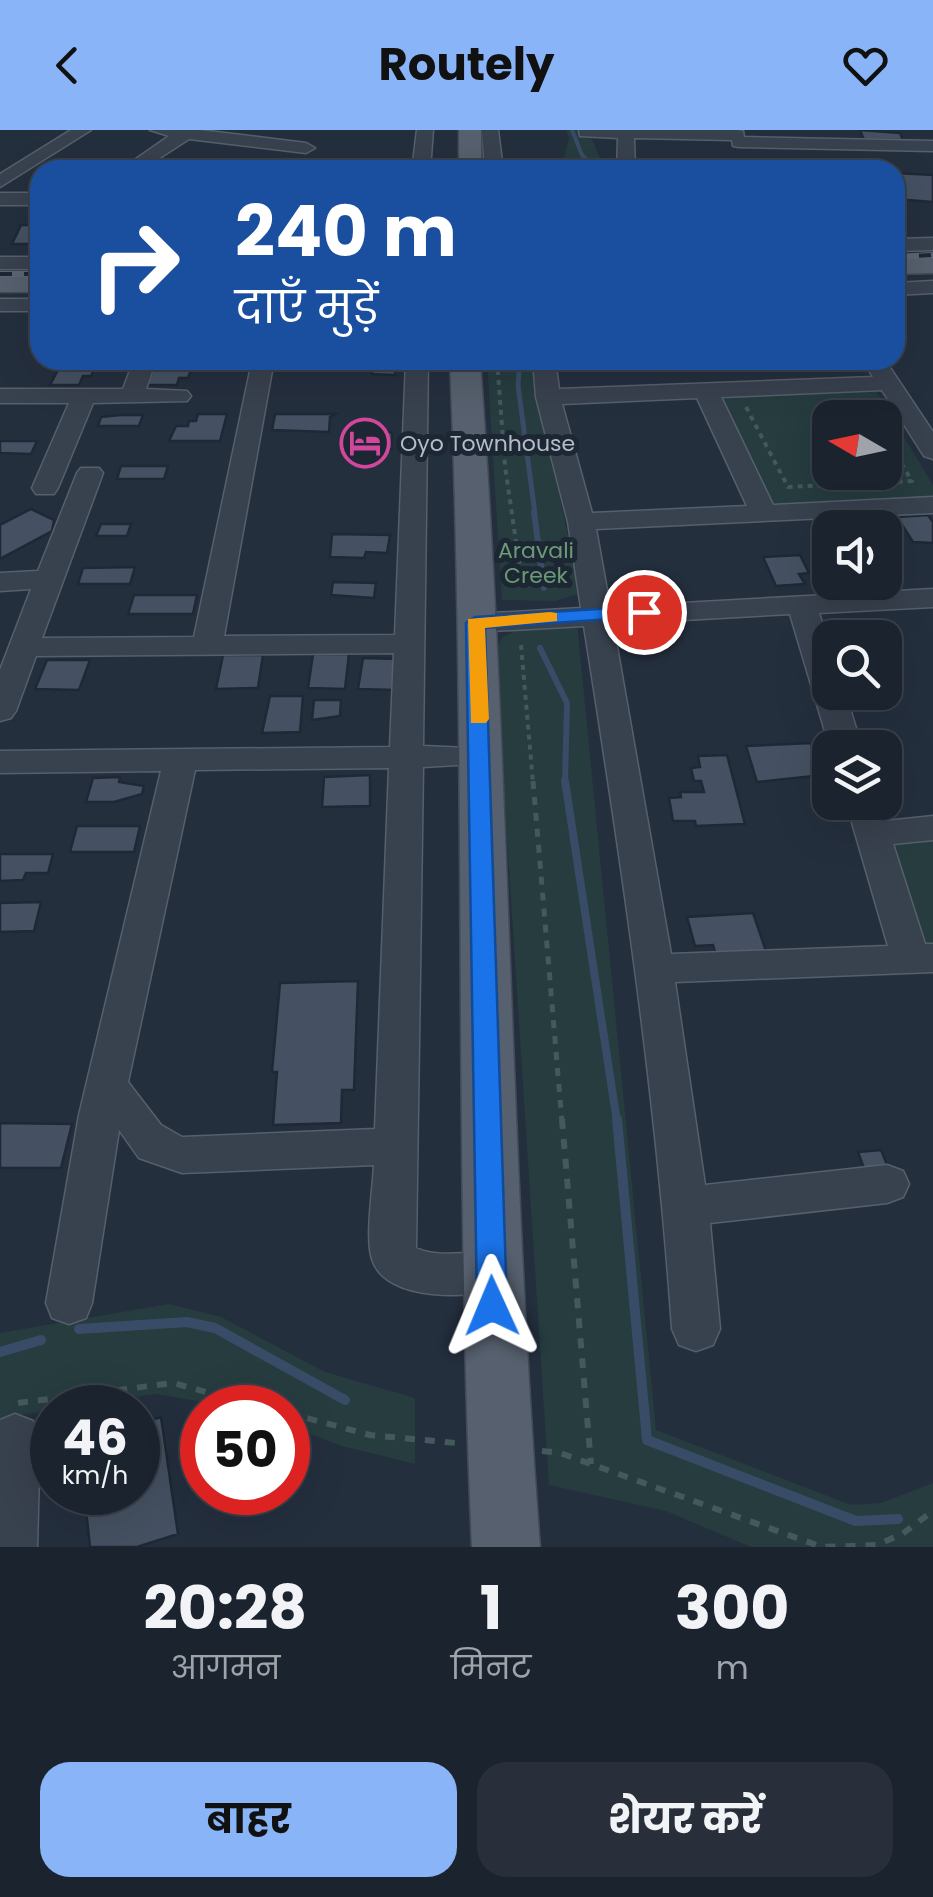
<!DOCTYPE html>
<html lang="hi">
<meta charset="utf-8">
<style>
:root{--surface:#1b232e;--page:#282f3a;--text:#f1f3f6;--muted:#a0a4aa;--line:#39404a;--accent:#8ab4f8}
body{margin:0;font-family:Poppins,"Noto Sans Devanagari",sans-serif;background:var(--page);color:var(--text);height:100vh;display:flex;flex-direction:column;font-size:38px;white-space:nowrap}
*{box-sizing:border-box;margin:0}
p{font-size:32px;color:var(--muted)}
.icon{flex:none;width:55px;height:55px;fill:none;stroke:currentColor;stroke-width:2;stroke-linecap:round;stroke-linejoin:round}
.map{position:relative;height:1417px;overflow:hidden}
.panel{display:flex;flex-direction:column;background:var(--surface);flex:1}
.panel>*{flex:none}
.hud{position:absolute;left:30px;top:30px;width:875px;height:210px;border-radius:30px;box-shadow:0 10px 40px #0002,0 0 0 2px var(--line);background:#1a4fa0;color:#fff;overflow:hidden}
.needle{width:65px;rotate:279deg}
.tools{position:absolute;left:812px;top:270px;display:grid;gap:20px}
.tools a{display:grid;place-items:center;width:90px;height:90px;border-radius:20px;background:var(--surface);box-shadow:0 10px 40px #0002,0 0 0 2px var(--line);font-size:50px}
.speed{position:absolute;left:30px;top:1255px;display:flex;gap:20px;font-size:50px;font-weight:700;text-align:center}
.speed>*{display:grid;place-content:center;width:130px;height:130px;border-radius:50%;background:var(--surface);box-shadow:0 10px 40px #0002,0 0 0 2px var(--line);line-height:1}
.speed small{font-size:25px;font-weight:400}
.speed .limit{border:15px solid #d22;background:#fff;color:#111}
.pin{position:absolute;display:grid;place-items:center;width:85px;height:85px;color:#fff;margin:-42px;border:5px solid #fff;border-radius:50%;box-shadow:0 2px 10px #0007}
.me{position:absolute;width:110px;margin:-55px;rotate:359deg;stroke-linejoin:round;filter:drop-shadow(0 0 8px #0008)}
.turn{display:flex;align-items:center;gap:35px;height:210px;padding:0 40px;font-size:45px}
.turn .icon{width:130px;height:130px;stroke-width:2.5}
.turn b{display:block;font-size:70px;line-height:85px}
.eta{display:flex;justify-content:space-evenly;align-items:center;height:170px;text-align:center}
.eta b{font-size:60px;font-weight:700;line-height:70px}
.button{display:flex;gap:20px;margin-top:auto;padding:20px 40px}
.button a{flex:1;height:115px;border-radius:30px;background:var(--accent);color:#111;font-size:40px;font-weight:700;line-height:115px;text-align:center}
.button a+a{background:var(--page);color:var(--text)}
header{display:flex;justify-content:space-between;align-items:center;height:130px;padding:0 40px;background:var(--accent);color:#111;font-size:45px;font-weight:700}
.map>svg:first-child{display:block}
</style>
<header><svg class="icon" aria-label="back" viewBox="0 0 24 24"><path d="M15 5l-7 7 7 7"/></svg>Routely<svg class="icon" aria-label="heart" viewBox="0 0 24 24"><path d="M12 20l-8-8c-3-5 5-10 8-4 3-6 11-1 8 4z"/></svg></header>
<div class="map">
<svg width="933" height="1417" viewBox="0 0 933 1417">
<rect width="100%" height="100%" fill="#242f3e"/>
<path fill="#263c3f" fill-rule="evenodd" d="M566 0H588L605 40H561L569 8Z
M487 230H531L580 463 556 471 502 470Z
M876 261 933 355V368L770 379 716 267ZM830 288H885V342H830Z
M577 493 656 1300 851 1375 881 1373 933 1353V1417H751L666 1381 549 1355 495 523 502 507 532 494Z
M933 708V814H925L892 713Z
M169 1174 221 1187 325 1242 415 1268V1334L342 1316 288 1296V1278L232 1277 155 1264 0 1288V1203Z"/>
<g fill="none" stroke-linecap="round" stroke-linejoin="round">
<path stroke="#394c67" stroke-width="4" d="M572 0 582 25 597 40"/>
<path stroke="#394c67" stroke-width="5" d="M520 230 518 255 535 384"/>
<path stroke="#394c67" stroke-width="6" d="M534 382 544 458
M540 518 567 573 565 653"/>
<path stroke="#394c67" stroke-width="8" d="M565 651 617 992"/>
<path stroke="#394c67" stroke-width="10" d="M617 989 647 1310 856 1391 898 1389
M79 1199 187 1192 215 1198 345 1270
M0 1222 41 1210"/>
</g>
<path fill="#455162" stroke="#1f2835" stroke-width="2.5" d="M860 0 900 3 903 10H864Z
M317 33H358L357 40H316Z
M895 43 933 45V72L895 69Z
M21 95H40V114H12Z
M155 235H193L188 248H179L177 255H147Z
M373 235H396L395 245 372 244Z
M60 236H96L91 246H83L79 255H50Z
M198 284H227L220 311H169L176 296H188L189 291H196Z
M275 284H335L330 287 329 302 272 300Z
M120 285H143L139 296H98L101 287Z
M392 302V319L369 320V315H360V320H342L343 303Z
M0 311H37L31 324 0 323Z
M121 336H168L164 349H117Z
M31 379 54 390 52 401 0 429V395Z
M928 385 933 392V413L913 412 897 387Z
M101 394H131L127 406H96Z
M332 404 390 405 387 423 366 422 364 428 330 427Z
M800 425 809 443 799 444 805 454 776 456 763 427Z
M135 437 130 454H78L83 438Z
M333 452 376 453 374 468 331 465Z
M134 465H197L193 484H128Z
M313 524H349L345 559 308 558Z
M223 525H263L258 558 216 559Z
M363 528 399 529 395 560 358 559Z
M47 530H90L79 560 35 559Z
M270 566H303L300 602 262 603Z
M314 570H341L340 586 312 590Z
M811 613 823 645 757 652 746 616Z
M727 625 745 694 696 696 695 691H673L669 668 681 667 680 662H704L701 651H694L691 638 700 637 698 626Z
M370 645V676L322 677 324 647Z
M120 647 119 652 144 656 142 664 114 672H86L93 648Z
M77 696H140L134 722H70Z
M0 724H53L48 743H26L23 750 0 751Z
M41 772 34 801 0 802V773Z
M753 783 767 824 717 828 713 815 695 816 687 787Z
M358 851 354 960H342L341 993 273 995 277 942H272L280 853Z
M0 993 72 994 61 1038H0Z
M881 1020 888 1037 865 1041 858 1022Z
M161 1287 178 1404 137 1417H90L84 1362H138V1294Z"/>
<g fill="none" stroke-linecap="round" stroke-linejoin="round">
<g stroke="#565f6c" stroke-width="3">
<path id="minor" d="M71 0H91L0 57V44Z
M150 0H200L306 13 315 18 306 23 189 9 141 40H120L169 6Z
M417 0H433L430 40H412Z
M482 0H498L503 40H485Z
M579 0H737L743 1 744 7 933 11V21L739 17 733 16 732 10 634 8 635 40H617L618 8 580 6Z
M0 63H40V75H0Z
M933 108V120L895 121V109Z
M0 127H40V139H0Z
M933 151V163L895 165V153Z
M0 169H40V181H0Z
M134 230H156L146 259 187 261 191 266 187 271 93 273 58 358 54 364H36L32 358 69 273H0V259H123Z
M406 230H428L423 616 491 619 495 626 491 633 423 637 416 1118C444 1131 478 1116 507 1127L514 1142 507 1157C474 1169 385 1173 372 1129 365 1107 373 1060 374 1035L182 1043 139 1028 119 1000 92 1173 86 1188 69 1194 52 1188 46 1173 79 985 161 641 0 643V621L390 617 394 523 36 526 16 581 11 588 0 591V540L31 459 0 461V443L38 441 77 343 81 338H99L103 343 42 508 194 507 250 241 261 234 272 241 224 506 395 505ZM389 638 375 999 182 1007 161 995 128 952 195 640Z
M533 230H555L559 259 873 247 865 233 867 230H885L933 302V329L924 326 882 260 721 267 773 375 933 367V383L596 399 610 477 933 459V477L819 483 830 517V562H845L862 618H830L790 484 613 494 671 824 888 816 846 672H880L886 691 933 686V710L893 714 925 814H933V842L675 852 705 1055 887 1035 903 1041 909 1054 903 1067 887 1073 710 1093 720 1199 713 1215 696 1221 679 1215 672 1199C656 963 621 729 584 496L475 502 465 499 460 493 465 487 475 484 581 478 568 392 536 267ZM697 268 747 376 592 383 562 274Z
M15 1284 33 1291 40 1309 37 1417H0V1290Z"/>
</g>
<g stroke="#414a57" stroke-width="3">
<path id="major" d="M459 0H481V40H459Z
M933 127V143L895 144V128Z
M0 146H40V162H0Z
M450 230H480C509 625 510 1022 540 1417H472C454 1021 467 626 450 230Z"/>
</g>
<path stroke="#44595c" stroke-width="4" stroke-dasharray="5 5" stroke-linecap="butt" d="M497 230 505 336 522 453
M864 273 873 288
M746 277 788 357 912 351 885 307
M521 515 533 653"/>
<path stroke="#44595c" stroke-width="5" stroke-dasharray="8 8" stroke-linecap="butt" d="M533 651 562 992"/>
<path stroke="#44595c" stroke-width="6" stroke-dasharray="10 10" stroke-linecap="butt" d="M562 989 591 1334
M18 1273 173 1253 265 1278
M288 1283 370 1305 456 1313
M542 1321 560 1323 822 1417 877 1415 902 1404 933 1381"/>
<use href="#minor" fill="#38414e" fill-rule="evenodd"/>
<use href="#major" fill="#56606e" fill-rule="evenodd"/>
<g stroke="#5a6575" stroke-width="6">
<path id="rail" d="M895 127 933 125
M0 144H40"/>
</g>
<use href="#rail" stroke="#1d2633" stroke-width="4" stroke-dasharray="12" stroke-linecap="butt"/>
</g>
<path fill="#1a73e8" stroke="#114b97" stroke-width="2.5" d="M644 476 653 482 651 486 485 498 507 1176 503 1186 492 1191 481 1186 477 1176 466 493 475 487Z"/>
<path fill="#f59e0b" d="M550 482 557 483V491L485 498 489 589 486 593H471L468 489Z"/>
<defs>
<g id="hotel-ring" transform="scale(2.5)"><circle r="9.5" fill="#1d2633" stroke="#d1479c" stroke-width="1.5"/><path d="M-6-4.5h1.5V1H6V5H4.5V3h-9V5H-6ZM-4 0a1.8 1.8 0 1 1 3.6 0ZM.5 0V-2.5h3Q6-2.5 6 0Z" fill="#d1479c"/></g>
</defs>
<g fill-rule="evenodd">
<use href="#hotel-ring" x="365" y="313"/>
</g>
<g text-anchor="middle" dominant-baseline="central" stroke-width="10" stroke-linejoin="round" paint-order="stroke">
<g font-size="22" fill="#b4bcc9" stroke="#1d2633" text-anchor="start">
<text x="400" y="313">Oyo Townhouse</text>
</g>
<g font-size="22" fill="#6b9a76" stroke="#1d2633">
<text x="536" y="420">Aravali<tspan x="536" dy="25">Creek</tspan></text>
</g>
</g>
</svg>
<div class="tools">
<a><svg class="needle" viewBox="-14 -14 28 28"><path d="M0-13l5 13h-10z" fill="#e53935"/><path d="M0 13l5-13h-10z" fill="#a0a4aa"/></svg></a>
<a><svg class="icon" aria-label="sound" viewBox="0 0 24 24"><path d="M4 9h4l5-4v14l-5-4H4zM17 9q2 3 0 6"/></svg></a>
<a><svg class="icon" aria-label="search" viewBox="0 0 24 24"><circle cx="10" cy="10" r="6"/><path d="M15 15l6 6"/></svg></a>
<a><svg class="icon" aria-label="layers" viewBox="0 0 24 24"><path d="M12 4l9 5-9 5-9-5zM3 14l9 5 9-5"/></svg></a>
</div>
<div class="speed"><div>46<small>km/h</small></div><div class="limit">50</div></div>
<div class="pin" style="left:644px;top:482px;background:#d93025"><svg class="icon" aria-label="arrive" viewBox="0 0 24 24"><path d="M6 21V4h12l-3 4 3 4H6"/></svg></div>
<svg class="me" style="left:492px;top:1176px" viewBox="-20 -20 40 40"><path d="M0-17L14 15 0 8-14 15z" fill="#1a73e8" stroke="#fff" stroke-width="4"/></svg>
<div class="hud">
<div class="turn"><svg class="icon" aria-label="right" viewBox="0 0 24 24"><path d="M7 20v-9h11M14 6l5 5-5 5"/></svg><div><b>240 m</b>दाएँ मुड़ें</div></div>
</div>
</div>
<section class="panel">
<div class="eta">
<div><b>20:28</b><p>आगमन</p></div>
<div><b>1</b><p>मिनट</p></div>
<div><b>300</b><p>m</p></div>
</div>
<div class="button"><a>बाहर</a><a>शेयर करें</a></div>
</section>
